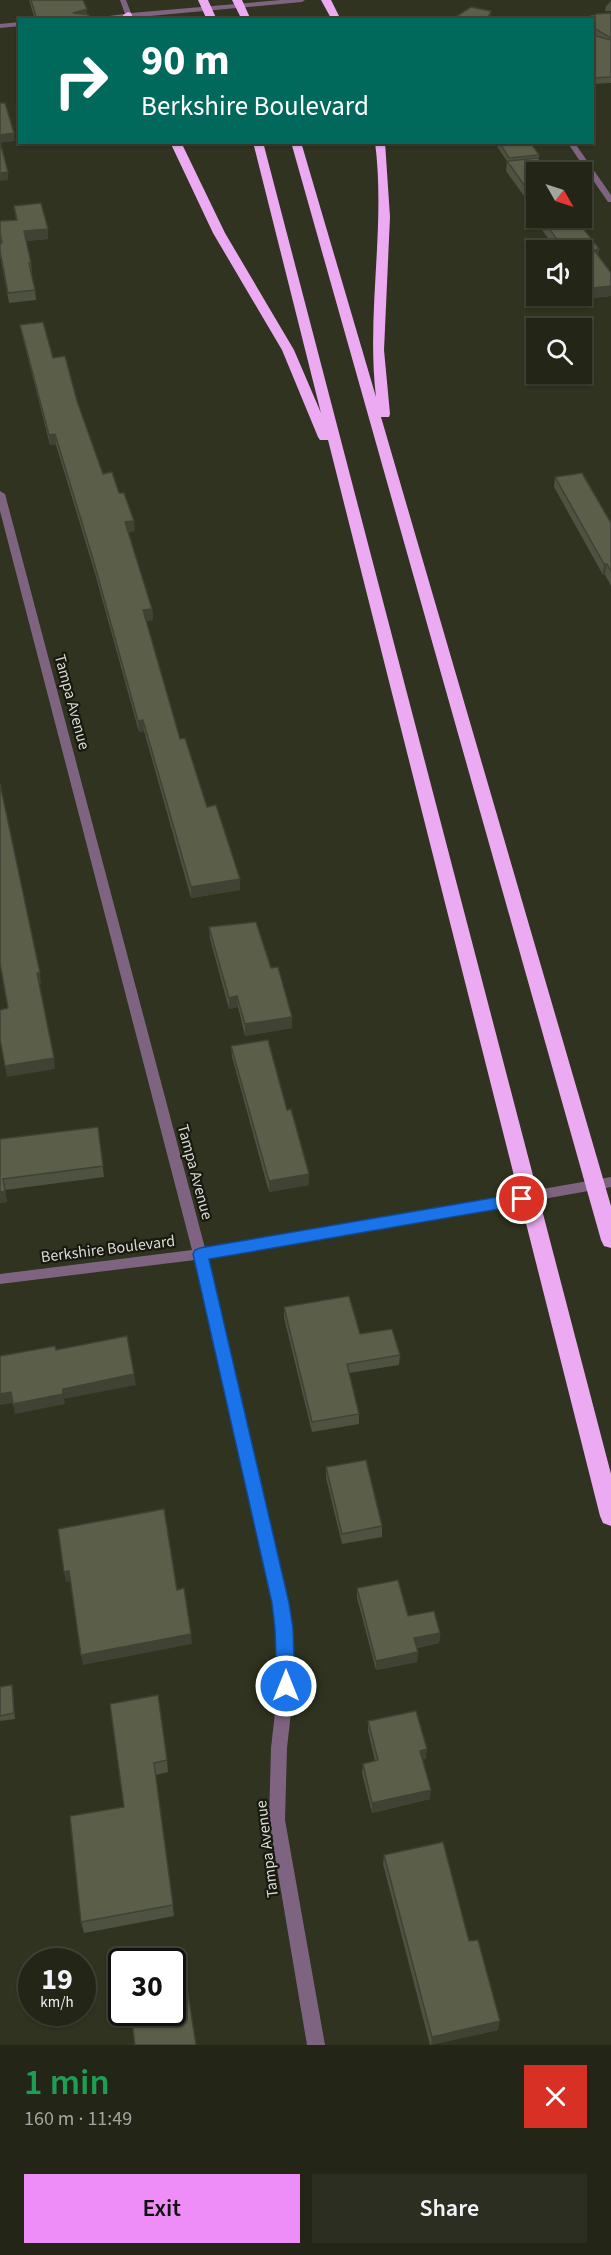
<!DOCTYPE html>
<meta charset="utf-8">
<style>
:root{--surface:#232617;--page:#2b2e20;--text:#f1f3f6;--muted:#a3a5a1;--line:#404336;--accent:#ee8cf8}
body{margin:0;font-family:"Source Sans 3",sans-serif;background:var(--page);color:var(--text);height:100vh;display:flex;flex-direction:column;font-size:22px;white-space:nowrap}
*{box-sizing:border-box;margin:0}
p{font-size:20px;color:var(--muted)}
.icon{flex:none;width:33px;height:33px;fill:none;stroke:currentColor;stroke-width:2;stroke-linecap:round;stroke-linejoin:round}
.map{position:relative;height:2045px;overflow:hidden}
.side{display:flex;flex-direction:column;background:var(--surface);flex:1}
.side>*{flex:none}
.top-card{position:absolute;left:18px;top:18px;width:576px;height:126px;border-radius:0px;box-shadow:0 2px 4px #0004,0 0 0 2px var(--line);background:#00695c;color:#fff;overflow:hidden}
.needle{width:39px;rotate:129deg}
.tools{position:absolute;left:526px;top:162px;display:grid;gap:12px}
.tools a{display:grid;place-items:center;width:66px;height:66px;border-radius:0px;background:var(--surface);box-shadow:0 2px 4px #0004,0 0 0 2px var(--line);font-size:30px}
.speed{position:absolute;left:18px;top:1948px;display:flex;gap:12px;font-size:30px;font-weight:700;text-align:center}
.speed>*{display:grid;place-content:center;width:78px;height:78px;border-radius:50%;background:var(--surface);box-shadow:0 2px 4px #0004,0 0 0 2px var(--line);line-height:1}
.speed small{font-size:15px;font-weight:400}
.speed .limit{border:3px solid #111;border-radius:9px;background:#fff;color:#111}
.pin{position:absolute;display:grid;place-items:center;width:51px;height:51px;color:#fff;margin:-26px;border:3px solid #fff;border-radius:50%;box-shadow:0 2px 6px #0007}
.me{position:absolute;width:66px;margin:-33px;rotate:0deg;stroke-linejoin:round;filter:drop-shadow(0 0 4px #0008)}
.turn{display:flex;align-items:center;gap:21px;height:126px;padding:0 24px;font-size:27px}
.turn .icon{width:78px;height:78px;stroke-width:2.5}
.turn b{display:block;font-size:42px;line-height:51px}
.round{display:grid;place-items:center;flex:none;width:63px;height:63px;border-radius:0px;background:var(--page)}
.overview{display:flex;align-items:center;justify-content:space-between;height:102px;padding:0 24px}
h1{font-size:36px;font-weight:600;line-height:45px;color:#1e9e55}
.primary-button{display:flex;gap:12px;margin-top:auto;padding:12px 24px}
.primary-button a{flex:1;height:69px;border-radius:0px;background:var(--accent);color:#111;font-size:24px;font-weight:600;line-height:69px;text-align:center}
.primary-button a+a{background:var(--page);color:var(--text)}
.map>svg:first-child{display:block}
</style>
<div class="map">
<svg width="611" height="2045" viewBox="0 0 611 2045">
<rect width="100%" height="100%" fill="#2f331f"/>
<g fill="none" stroke-linecap="round" stroke-linejoin="round">
<path fill="#7f6481" fill-rule="evenodd" d="M611 13V17L571 20 574 18Z
M567 142H574L611 195V202H608Z
M0 491 5 494 205 1248 611 1177V1187L208 1258 288 1603 292 1629 294 1686 287 1748 285 1820 325 2045H307L269 1820 271 1748 278 1686 276 1629 272 1603 195 1260 0 1284V1274L192 1250 0 511Z"/>
<path fill="#7f6481" fill-rule="evenodd" d="M120 0H126L131 13 281 0H305L302 2 106 20H76L125 14Z
M20 22V26L0 28V24Z"/>
<path fill="#ecaaf2" fill-rule="evenodd" d="M198 0H208L217 20H207Z
M232 0H242L251 20H242Z
M321 0H331L341 20H332Z
M128 12 131 13 134 20H124L123 15Z
M170 142H181L225 233 294 350 321 413 253 142H263L611 1474V1526L603 1523 600 1516 328 440H320L318 437 282 350 213 233Z
M291 142H301L376 397C366 312 386 228 375 142H385L390 217 384 350 390 414 389 417H381L611 1206V1248L604 1246 601 1240Z"/>
</g>
<path fill="#4e5240" d="M29 0H83L87 15 90 20H35Z
M611 1V11H605L606 6Z
M611 13V83L592 84V36L598 37 592 33V20Z
M494 142H530L539 155 537 172V214L506 171 507 161Z
M14 206 48 239 26 241 31 263 32 273H31L35 290 36 300 9 303 0 255V243H1L0 238V221L16 220Z
M539 218H579L583 222 582 227 599 256 611 273V296L592 298 582 285V250H557L539 226Z
M20 325 53 358 77 401 103 474 119 493 135 531 128 532 152 609 153 620 146 621 180 739 240 890 191 898 144 731 139 732 94 570 56 445H50L22 335Z
M555 477 611 523V586L605 575H603L554 487Z
M209 927 271 968 292 1028 245 1036 238 1007 229 1009 210 939Z
M231 1046 287 1110 309 1174V1185L269 1192 232 1057Z
M98 1127 104 1177 5 1190 7 1202 0 1203V1139Z
M284 1307 360 1334 400 1355 399 1365 349 1373 359 1414V1424L312 1432 284 1318Z
M326 1467 382 1526V1537L342 1544 326 1478Z
M357 1588 440 1633 439 1643 417 1648 418 1652 417 1662 376 1670 357 1598Z
M0 1687 13 1690 15 1719 0 1721Z
M110 1704 167 1760 168 1772 156 1775 174 1916 84 1933 81 1922 124 1807Z
M368 1721 426 1759H423L430 1799 372 1813 362 1773 363 1764 375 1761 368 1731Z
M384 1855 469 1941 498 2030 430 2045 383 1864Z"/>
<path fill="#404234" d="M87 9V16L73 13Z
M491 11 490 20H487Z
M14 133 15 141 0 143V135Z
M8 172V180L0 181V173Z
M48 229V239L25 241 24 231Z
M599 249 598 259 594 250Z
M611 286V296L592 298 593 288Z
M55 434 56 445H50L49 435Z
M134 521 135 531 126 532 125 522Z
M604 564H607L605 575H603Z
M152 609 153 620 144 621 143 610Z
M143 720 144 731 139 732 138 721Z
M240 879V890L191 898V887Z
M37 973H40L41 984H38Z
M237 996 238 1007 229 1009V998Z
M292 1017V1028L245 1036V1024Z
M54 1058 55 1069 7 1077 5 1066Z
M309 1174V1185L269 1192V1181Z
M5 1191 7 1202 0 1203V1192Z
M134 1374 136 1385 64 1399 63 1389Z
M11 1392 13 1403 0 1405V1394Z
M63 1394 65 1404 15 1414 13 1404Z
M69 1571 71 1581 66 1582 64 1572Z
M440 1633 439 1643 413 1648 414 1638Z
M191 1634 192 1644 83 1665 81 1655Z
M418 1652 417 1662 376 1670V1661Z
M427 1749 426 1759 420 1760V1751Z
M431 1790 430 1799 372 1813V1803Z
M500 2021 498 2030 431 2045 432 2037Z"/>
<path fill="#5b5f4a" stroke="#404234" stroke-width="1.5" d="M31 0H83L87 9 73 13 89 15 90 20H37Z
M471 7 491 11 487 20H451Z
M611 13V38L592 27V20H590L596 14Z
M592 35 611 40V77L592 78Z
M0 103H5L14 133 0 135Z
M0 142 8 172 0 173Z
M499 142H530L539 155 509 158Z
M538 158 548 172H537V203L507 161Z
M41 203 48 229 24 231 31 263H29L35 290 8 293 0 251V243H2L0 233V221L17 220 14 206Z
M541 218H579L583 222 579 223 599 249 594 250 611 273V286L593 288 582 274V250H565Z
M43 322 53 358 65 356 77 401 103 474 112 472 119 493H124L134 521 125 522 152 609 143 610 180 739 185 738 207 807 216 805 240 879 191 887 143 720 138 721 93 559 55 434 49 435 20 325Z
M582 473 611 523V572L607 564H604L555 477Z
M0 784 40 973H37L54 1058 5 1066 0 1039V1010L8 1008 0 963Z
M256 922 271 968 278 967 292 1017 245 1024 237 996 229 998 209 927Z
M268 1040 287 1110 291 1109 309 1174 269 1181 231 1046Z
M98 1127 103 1166 3 1179 5 1191 0 1192V1139Z
M349 1296 360 1334 392 1329 400 1355 347 1364 359 1414 312 1422 284 1307Z
M127 1336 134 1374 63 1389V1394L13 1404 11 1392 0 1394V1356L55 1346 56 1350Z
M366 1460 382 1526 342 1534 326 1467Z
M164 1509 177 1590 184 1588 191 1634 81 1655 69 1571 64 1572 58 1529Z
M398 1580 408 1616 434 1611 440 1633 414 1638 418 1652 376 1661 357 1588Z
M12 1685 14 1713 0 1716V1687Z
M158 1695 167 1760 154 1763 173 1905 81 1922 70 1816 124 1807 110 1704Z
M416 1711 427 1749 420 1751 431 1790 372 1803 363 1764 378 1760 368 1721Z
M443 1842 469 1941 478 1940 500 2021 432 2037 384 1855Z
M181 1950 196 2045H135L131 2013H172V1962H124Z"/>
<path fill="#1a73e8" stroke="#114b97" stroke-width="1.5" d="M522 1193 528 1195 530 1199 528 1203 522 1205 209 1259 289 1603 293 1629 295 1686 292 1692 286 1694 279 1692 277 1686 275 1629 272 1603 193 1254 195 1250 200 1248Z"/>
<g text-anchor="middle" dominant-baseline="central" stroke-width="4.5" stroke-linejoin="round" paint-order="stroke">
<g font-size="16" fill="#d9dcd0" stroke="#181911">
<text transform="translate(72 702) rotate(75)">Tampa Avenue</text>
<text transform="translate(195 1172) rotate(75)">Tampa Avenue</text>
<text transform="translate(108 1249) rotate(-7)">Berkshire Boulevard</text>
<text transform="translate(267 1849) rotate(-97)">Tampa Avenue</text>
</g>
</g>
</svg>
<div class="tools">
<a><svg class="needle" viewBox="-14 -14 28 28"><path d="M0-13l5 13h-10z" fill="#e53935"/><path d="M0 13l5-13h-10z" fill="#a3a5a1"/></svg></a>
<a><svg class="icon" aria-label="sound" viewBox="0 0 24 24"><path d="M4 9h4l5-4v14l-5-4H4zM17 9q2 3 0 6"/></svg></a>
<a><svg class="icon" aria-label="search" viewBox="0 0 24 24"><circle cx="10" cy="10" r="6"/><path d="M15 15l6 6"/></svg></a>
</div>
<div class="speed"><div>19<small>km/h</small></div><div class="limit">30</div></div>
<div class="pin" style="left:522px;top:1199px;background:#d93025"><svg class="icon" aria-label="arrive" viewBox="0 0 24 24"><path d="M6 21V4h12l-3 4 3 4H6"/></svg></div>
<svg class="me" style="left:286px;top:1686px" viewBox="-20 -20 40 40"><circle r="17" fill="#1a73e8" stroke="#fff" stroke-width="3"/><path d="M0-11L8 9 0 5-8 9z" fill="#fff"/></svg>
<div class="top-card">
<div class="turn"><svg class="icon" aria-label="right" viewBox="0 0 24 24"><path d="M7 20v-9h11M14 6l5 5-5 5"/></svg><div><b>90 m</b>Berkshire Boulevard</div></div>
</div>
</div>
<section class="side">
<div class="overview"><div><h1>1 min</h1><p>160 m · 11:49</p></div><a class="round" style="background:#d93025;color:#fff"><svg class="icon" aria-label="close" viewBox="0 0 24 24"><path d="M6 6l12 12M18 6L6 18"/></svg></a></div>
<div class="primary-button"><a>Exit</a><a>Share</a></div>
</section>
